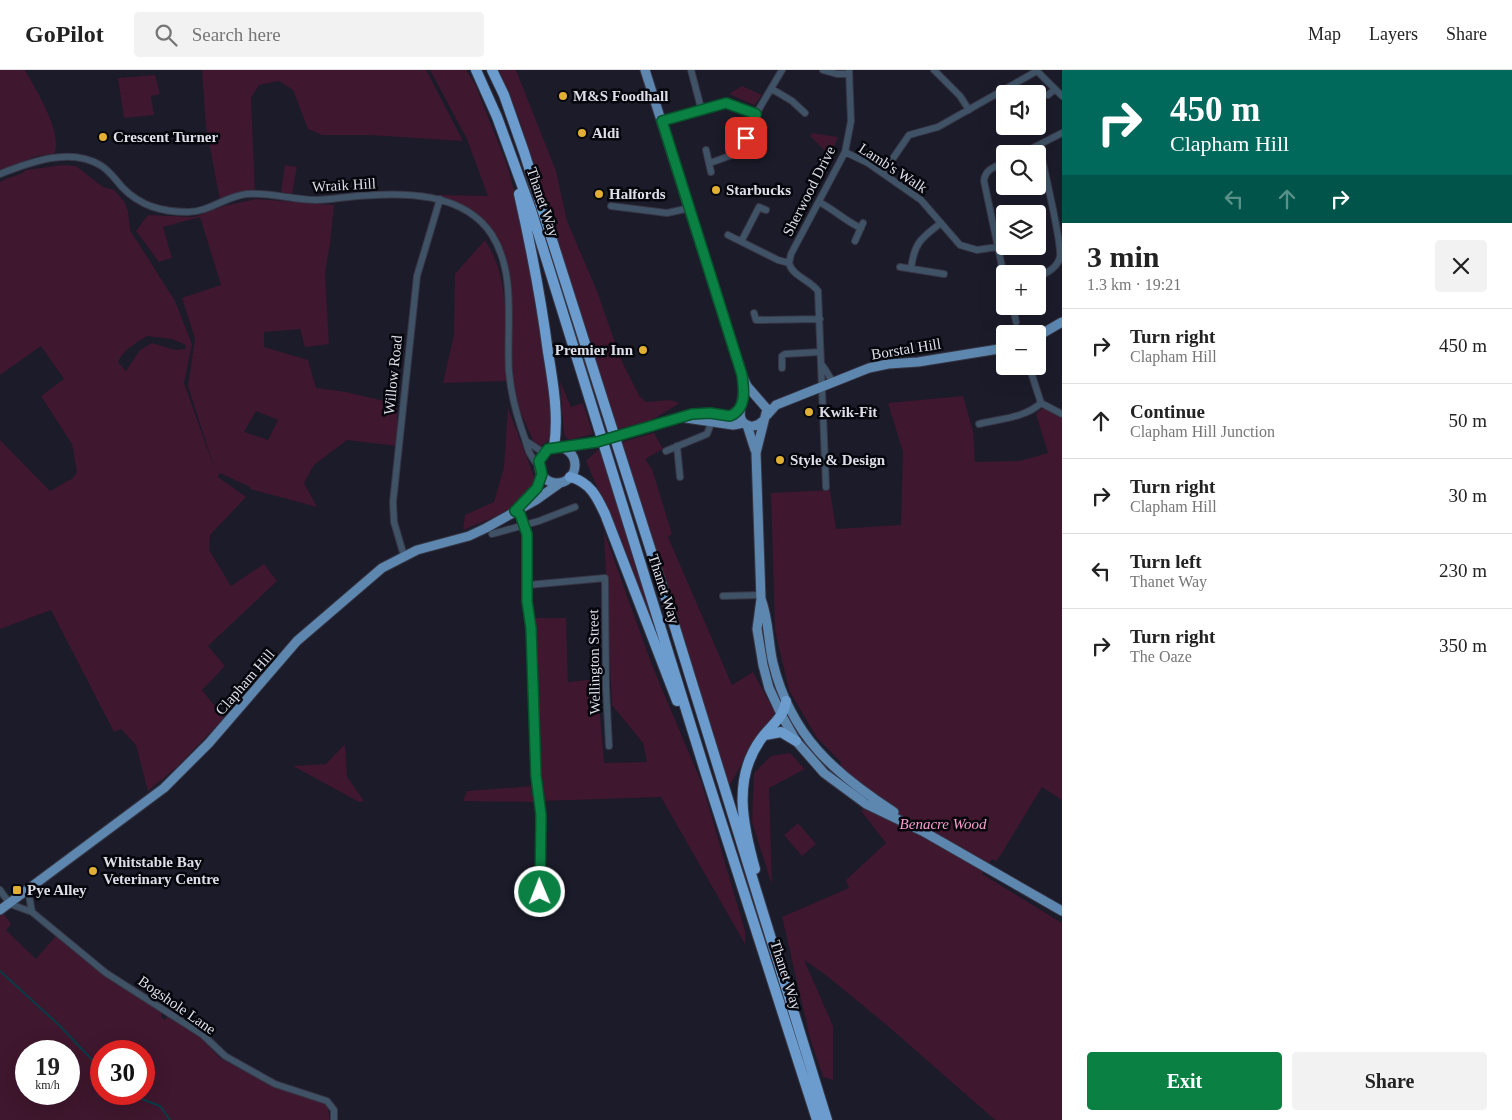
<!DOCTYPE html>
<meta charset="utf-8">
<style>
:root{--surface:#fff;--page:#f2f2f2;--text:#222;--muted:#767676;--line:#e0e0e0;--accent:#0b8043}
body{margin:0;font-family:Georgia,serif;background:var(--page);color:var(--text);height:100vh;display:flex;flex-direction:column;font-size:19px;white-space:nowrap}
*{box-sizing:border-box;margin:0}
p{font-size:16px;color:var(--muted)}
.icon{flex:none;width:28px;height:28px;fill:none;stroke:currentColor;stroke-width:2;stroke-linecap:round;stroke-linejoin:round}
.map{position:relative;flex:1;overflow:hidden}
.drawer{display:flex;flex-direction:column;background:var(--surface);width:450px}
.drawer>*{flex:none}
.banner{background:#00695c;color:#fff;overflow:hidden}
.buttons{position:absolute;left:996px;top:15px;display:grid;gap:10px}
.buttons a{display:grid;place-items:center;width:50px;height:50px;border-radius:5px;background:var(--surface);box-shadow:0 5px 20px #0002;font-size:25px}
.speed{position:absolute;left:15px;top:970px;display:flex;gap:10px;font-size:25px;font-weight:700;text-align:center}
.speed>*{display:grid;place-content:center;width:65px;height:65px;border-radius:50%;background:var(--surface);box-shadow:0 5px 20px #0002;line-height:1}
.speed small{font-size:12px;font-weight:400}
.speed .limit{border:8px solid #d22;background:#fff;color:#111}
.pin{position:absolute;display:grid;place-items:center;width:42px;height:42px;color:#fff;margin:-21px;border-radius:10px;box-shadow:0 2px 8px #0006}
.me{position:absolute;width:55px;margin:-28px;rotate:359deg;stroke-linejoin:round;filter:drop-shadow(0 0 4px #0008)}
.turn{display:flex;align-items:center;gap:18px;height:105px;padding:0 25px;font-size:22px}
.turn .icon{width:65px;height:65px;stroke-width:2.5}
.turn b{display:block;font-size:35px;line-height:42px}
.lanes{display:flex;align-items:center;height:48px;padding:0 25px;background:#0003;justify-content:center;gap:25px;direction:ltr}
.lanes .off{opacity:.35}
.round{display:grid;place-items:center;flex:none;width:52px;height:52px;border-radius:5px;background:var(--page)}
.head{display:flex;align-items:center;justify-content:space-between;height:85px;padding:0 25px}
h1{font-size:30px;font-weight:600;line-height:38px}
.button{display:flex;gap:10px;margin-top:auto;padding:10px 25px}
.button a{flex:1;height:58px;border-radius:5px;background:var(--accent);color:#fff;font-size:20px;font-weight:600;line-height:58px;text-align:center}
.button a+a{background:var(--page);color:var(--text)}
ul{padding:0;list-style:none}
li{display:flex;align-items:center;gap:15px;height:75px;padding:0 25px;border-top:1px solid var(--line)}
li div{flex:1}
li b{display:block;font-size:19px}
li em{font-style:normal}
header{display:flex;align-items:center;gap:30px;box-sizing:border-box;height:70px;padding:0 25px;background:var(--surface);border-bottom:1px solid var(--line)}
header strong{font-size:24px}
nav{display:flex;gap:28px;margin-inline-start:auto;font-size:18px}
.search{width:350px;height:45px;background:var(--page);display:flex;align-items:center;gap:12px;box-sizing:border-box;padding:0 18px;border-radius:5px;color:var(--muted);font-size:19px}
main{display:flex;flex:1;min-height:0}
.map>svg:first-child{display:block}
</style>
<header>
<strong>GoPilot</strong>
<div class="search"><svg class="icon" aria-label="search" viewBox="0 0 24 24"><circle cx="10" cy="10" r="6"/><path d="M15 15l6 6"/></svg>Search here</div>
<nav><a>Map</a><a>Layers</a><a>Share</a></nav>
</header>
<main>
<div class="map">
<svg width="1062" height="1050" viewBox="0 0 1062 1050">
<rect width="100%" height="100%" fill="#1b1b2a"/>
<path fill="#3f172e" fill-rule="evenodd" d="M0 0H25C35 18 64 64 54 84L37 86 0 100Z
M202 0H426L463 71 369 65H322L308 59 293 20 279 11 259 15 251 28 255 123 220 130 206 57Z
M430 0H466L475 14 507 95 519 138 541 243 553 359 549 370 541 376 534 372 519 339 513 310 510 212 496 166 489 155 476 143 459 133 441 127V125L488 126 467 69Z
M499 0H516L556 101 567 151 597 221 621 290 640 327 646 332 670 330 680 333 650 351 617 359 519 48Z
M155 5 160 24 151 26 154 45 124 48 118 8Z
M742 16 762 25 754 35 729 24Z
M812 63 838 67 830 86 810 66Z
M63 95 76 96 103 117 114 120 124 131 128 141 130 160 175 231 192 274 184 313 215 400 188 316 195 269 182 228 221 215 200 147 163 157 172 188 159 192 136 161 148 145 194 147 224 136 256 129 334 135 330 174 325 202 329 274 305 277 300 259 264 262V277L308 290 316 318 346 322 397 334V376L347 370 314 395 304 413 317 437 250 419V417L220 403 218 407 246 427 210 465 209 480 231 516 264 494 277 511 208 576 225 596 202 620 224 648 177 697 148 721 136 675 121 659 114 662 51 540 0 559V370L50 421 73 408 77 402 72 374 41 326 64 309 41 276 0 305V112C8 107 20 106 26 100ZM147 266 172 269 186 275 185 279 175 280 152 273 140 280 126 301 118 292C123 280 136 273 147 266ZM256 341 278 350 268 370 244 362Z
M285 95 297 97 292 124 281 122Z
M485 170C513 213 504 261 506 311L443 313 454 265 455 204Z
M560 311 571 337 583 333 593 364 568 370 564 364Z
M963 326 973 361 975 392 1020 391 1048 383 1036 344 1044 337 1062 346V730L1042 717 1000 786 996 791 992 789 982 804 1062 853V1050H995L889 957 827 906 804 890 833 956V1010L823 1007 810 968 782 847 849 818 846 810 886 773 861 741 878 725 841 699V692L817 668 789 620 775 560 771 423 830 420 836 459 901 455 903 382 888 333Z
M508 338 535 409C527 438 488 449 463 460L465 445 494 432 504 397Z
M654 363 663 379 645 389 652 399 672 464 668 467 732 615 753 602 775 643 753 673 729 717 622 372Z
M599 379 658 565 676 614C656 567 641 519 622 471 611 444 597 419 586 391Z
M604 462 652 595 702 714 745 861V874L661 727 543 731 534 548H566L568 612 597 609 604 693 647 692 643 673 612 635Z
M345 674 347 707 364 731 359 732 293 696 326 694Z
M790 683 805 699 769 718 772 815 752 752 754 703 771 686Z
M534 716 536 732 463 731 467 721Z
M798 753 816 774 802 786 784 765Z
M4 844 11 854 6 860 36 889 56 866C88 896 127 916 162 943L161 947 164 950 169 946 202 969 221 989 269 1014 327 1034 330 1050H0V846ZM26 981H69V1024H26ZM101 981H144V1024H101Z"/>
<g fill="none" stroke-linecap="round" stroke-linejoin="round">
<path stroke="#083c47" stroke-width="2" d="M0 901 59 955 101 999
M129 1024 160 1036 170 1050"/>
<g stroke="#363645" stroke-width="8">
<path id="minor" d="M691 0 701 38
M823 0 837 4H849
M934 0 960 26 969 40
M1036 0 1062 26
M772 19 792 31 805 43
M1048 25 1055 19
M662 51 726 33 756 44
M706 80 711 102
M746 80 749 56 782 0
M845 82 868 93 921 130 960 175 977 180 997 177
M1021 84 1062 63
M1005 92C995 97 985 99 984 111L1005 211
M710 93 746 80 760 82
M883 103 909 65 938 57 1037 1
M0 104C30 92 70 77 100 95 109 100 115 109 122 117 140 136 162 142 188 142 209 142 226 126 247 124 268 122 294 130 316 130 330 130 344 127 358 126 404 122 464 122 492 165 517 205 506 257 509 302 511 325 517 347 525 369 528 380 530 387 539 396
M819 132C835 140 845 151 861 158
M611 136 667 143 690 138
M728 165 778 190 789 193C792 206 810 210 818 221L826 417
M742 170 759 137 766 140
M855 171 863 153
M789 193 791 184 845 82 851 51 849 0
M900 197 944 204
M911 199C914 173 921 168 941 153
M1038 207C1047 203 1057 198 1060 187 1062 172 1043 95 1039 75
M1013 236 1016 252
M754 243 756 250 820 249
M823 296 833 312
M1029 296 1041 333
M782 298V286L785 284 820 282
M1041 333 1062 344
M979 354C999 349 1025 348 1041 333
M526 371 544 383
M677 376 680 407
M666 381 707 364 712 351
M515 441 520 444 527 464V531L531 558 536 706 541 745 540 822
M492 464 539 451 575 437
M404 486 394 452 393 432 417 206 440 129
M528 515 605 508 606 618 609 676
M723 526 761 525
M0 820 10 834 32 842 106 903 203 965 225 986 275 1014 327 1031 334 1040V1050
M28 820 32 842"/>
</g>
<g stroke="#363645" stroke-width="11">
<path id="major" d="M645 0 742 305 747 316 767 339 756 383 761 529 757 559 763 595 769 618 782 646 796 671 824 703 866 734 922 761
M1038 266 1062 252
M743 313C746 327 731 352 750 356 756 357 760 354 764 350
M767 345 776 335 869 298 888 294 918 292 1005 278
M686 348 733 355 744 353
M747 355 755 380
M619 365 692 344 710 343 730 346 739 339
M560 377 597 372
M539 395a18 18 0 1 1 36 0a18 18 0 1 1-36 0Z
M524 433 537 418 541 404
M761 529C769 549 768 572 773 593 791 666 834 703 894 742
M919 759 1062 841
M0 840 164 718 209 673 297 571 382 498 417 480 469 466 486 458 536 430 560 413"/>
</g>
<g stroke="#363645" stroke-width="12">
<path id="highway" d="M476 0 497 47 531 140 705 701 817 1050
M492 0 504 25 524 82 664 522 827 1050
M519 124C531 177 541 229 548 282 553 313 559 346 554 377
M570 407C590 412 597 427 605 444L677 631
M765 665 781 662 796 671
M755 799C743 756 732 709 761 669 770 656 784 648 786 631"/>
</g>
<use href="#minor" stroke="#3f5266" stroke-width="6"/>
<use href="#major" stroke="#5e87b0" stroke-width="9"/>
<use href="#highway" stroke="#6b9ccd" stroke-width="10"/>
<g stroke="#363645" stroke-width="11" stroke-linecap="butt">
<path id="major-bridge" d="M597 372 619 365"/>
</g>
<use href="#major-bridge" stroke="#5e87b0" stroke-width="9"/>
</g>
<g fill="none" stroke-linecap="round" stroke-linejoin="round">
<g stroke="#07532c" stroke-width="12">
<path id="route" d="M540 822 541 745 536 706 531 558 527 531V464L520 444 515 441 537 418 542 404 539 391 548 379 597 372 692 344 710 343 730 346C747 339 744 320 742 305L662 51 726 33 756 44 746 68"/>
</g>
<use href="#route" stroke="#0b8043" stroke-width="9"/>
</g>
<g fill="#e1af34" stroke="#06070d" stroke-width="2">
<circle cx="563" cy="26" r="5"/>
<circle cx="582" cy="63" r="5"/>
<circle cx="103" cy="67" r="5"/>
<circle cx="716" cy="120" r="5"/>
<circle cx="599" cy="124" r="5"/>
<circle cx="643" cy="280" r="5"/>
<circle cx="809" cy="342" r="5"/>
<circle cx="780" cy="390" r="5"/>
<circle cx="93" cy="801" r="5"/>
<rect x="12" y="815" width="10" height="10" rx="2.5"/>
</g>
<g text-anchor="middle" dominant-baseline="central" stroke-width="5" stroke-linejoin="round" paint-order="stroke">
<g font-size="15" font-weight="bold" fill="#dddee8" stroke="#06070d" text-anchor="start">
<text x="573" y="26">M&amp;S Foodhall</text>
<text x="592" y="63">Aldi</text>
<text x="113" y="67">Crescent Turner</text>
<text x="726" y="120">Starbucks</text>
<text x="609" y="124">Halfords</text>
<text x="633" y="280" text-anchor="end">Premier Inn</text>
<text x="819" y="342">Kwik-Fit</text>
<text x="790" y="390">Style &amp; Design</text>
<text x="103" y="792">Whitstable Bay<tspan x="103" dy="17">Veterinary Centre</tspan></text>
<text x="27" y="820">Pye Alley</text>
</g>
<g font-size="15" fill="#dddee8" stroke="#06070d">
<text transform="translate(893 98) rotate(33)">Lamb's Walk</text>
<text transform="translate(344 115) rotate(-3)">Wraik Hill</text>
<text transform="translate(809 121) rotate(-63)">Sherwood Drive</text>
<text transform="translate(543 132) rotate(71)">Thanet Way</text>
<text transform="translate(906 279) rotate(-9)">Borstal Hill</text>
<text transform="translate(393 305) rotate(-84)">Willow Road</text>
<text transform="translate(664 519) rotate(72)">Thanet Way</text>
<text transform="translate(594 592) rotate(-91)">Wellington Street</text>
<text transform="translate(245 612) rotate(-49)">Clapham Hill</text>
<text transform="translate(786 905) rotate(72)">Thanet Way</text>
<text transform="translate(177 935) rotate(35)">Bogshole Lane</text>
</g>
<g font-size="15" font-style="italic" fill="#f99fcf" stroke="#06070d">
<text x="943" y="754">Benacre Wood</text>
</g>
</g>
</svg>
<div class="buttons">
<a><svg class="icon" aria-label="sound" viewBox="0 0 24 24"><path d="M4 9h4l5-4v14l-5-4H4zM17 9q2 3 0 6"/></svg></a>
<a><svg class="icon" aria-label="search" viewBox="0 0 24 24"><circle cx="10" cy="10" r="6"/><path d="M15 15l6 6"/></svg></a>
<a><svg class="icon" aria-label="layers" viewBox="0 0 24 24"><path d="M12 4l9 5-9 5-9-5zM3 14l9 5 9-5"/></svg></a>
<a>+</a>
<a>−</a>
</div>
<div class="speed"><div>19<small>km/h</small></div><div class="limit">30</div></div>
<div class="pin" style="left:746px;top:68px;background:#d93025"><svg class="icon" aria-label="arrive" viewBox="0 0 24 24"><path d="M6 21V4h12l-3 4 3 4H6"/></svg></div>
<svg class="me" style="left:540px;top:822px" viewBox="-20 -20 40 40"><circle r="17" fill="#0b8043" stroke="#fff" stroke-width="3"/><path d="M0-11L8 9 0 5-8 9z" fill="#fff"/></svg>
</div>
<section class="drawer">
<div class="banner">
<div class="turn"><svg class="icon" aria-label="right" viewBox="0 0 24 24"><path d="M7 20v-9h11M14 6l5 5-5 5"/></svg><div><b>450 m</b>Clapham Hill</div></div>
<div class="lanes"><svg class="icon off" aria-label="left" viewBox="0 0 24 24"><path d="M17 20v-9H6M10 6l-5 5 5 5"/></svg><svg class="icon off" aria-label="ahead" viewBox="0 0 24 24"><path d="M12 20V5M6 11l6-6 6 6"/></svg><svg class="icon" aria-label="right" viewBox="0 0 24 24"><path d="M7 20v-9h11M14 6l5 5-5 5"/></svg></div>
</div>
<div class="head"><div><h1>3 min</h1><p>1.3 km · 19:21</p></div><a class="round"><svg class="icon" aria-label="close" viewBox="0 0 24 24"><path d="M6 6l12 12M18 6L6 18"/></svg></a></div>
<ul>
<li><svg class="icon" aria-label="right" viewBox="0 0 24 24"><path d="M7 20v-9h11M14 6l5 5-5 5"/></svg><div><b>Turn right</b><p>Clapham Hill</p></div><em>450 m</em></li>
<li><svg class="icon" aria-label="ahead" viewBox="0 0 24 24"><path d="M12 20V5M6 11l6-6 6 6"/></svg><div><b>Continue</b><p>Clapham Hill Junction</p></div><em>50 m</em></li>
<li><svg class="icon" aria-label="right" viewBox="0 0 24 24"><path d="M7 20v-9h11M14 6l5 5-5 5"/></svg><div><b>Turn right</b><p>Clapham Hill</p></div><em>30 m</em></li>
<li><svg class="icon" aria-label="left" viewBox="0 0 24 24"><path d="M17 20v-9H6M10 6l-5 5 5 5"/></svg><div><b>Turn left</b><p>Thanet Way</p></div><em>230 m</em></li>
<li><svg class="icon" aria-label="right" viewBox="0 0 24 24"><path d="M7 20v-9h11M14 6l5 5-5 5"/></svg><div><b>Turn right</b><p>The Oaze</p></div><em>350 m</em></li>
</ul>
<div class="button"><a>Exit</a><a>Share</a></div>
</section>
</main>
